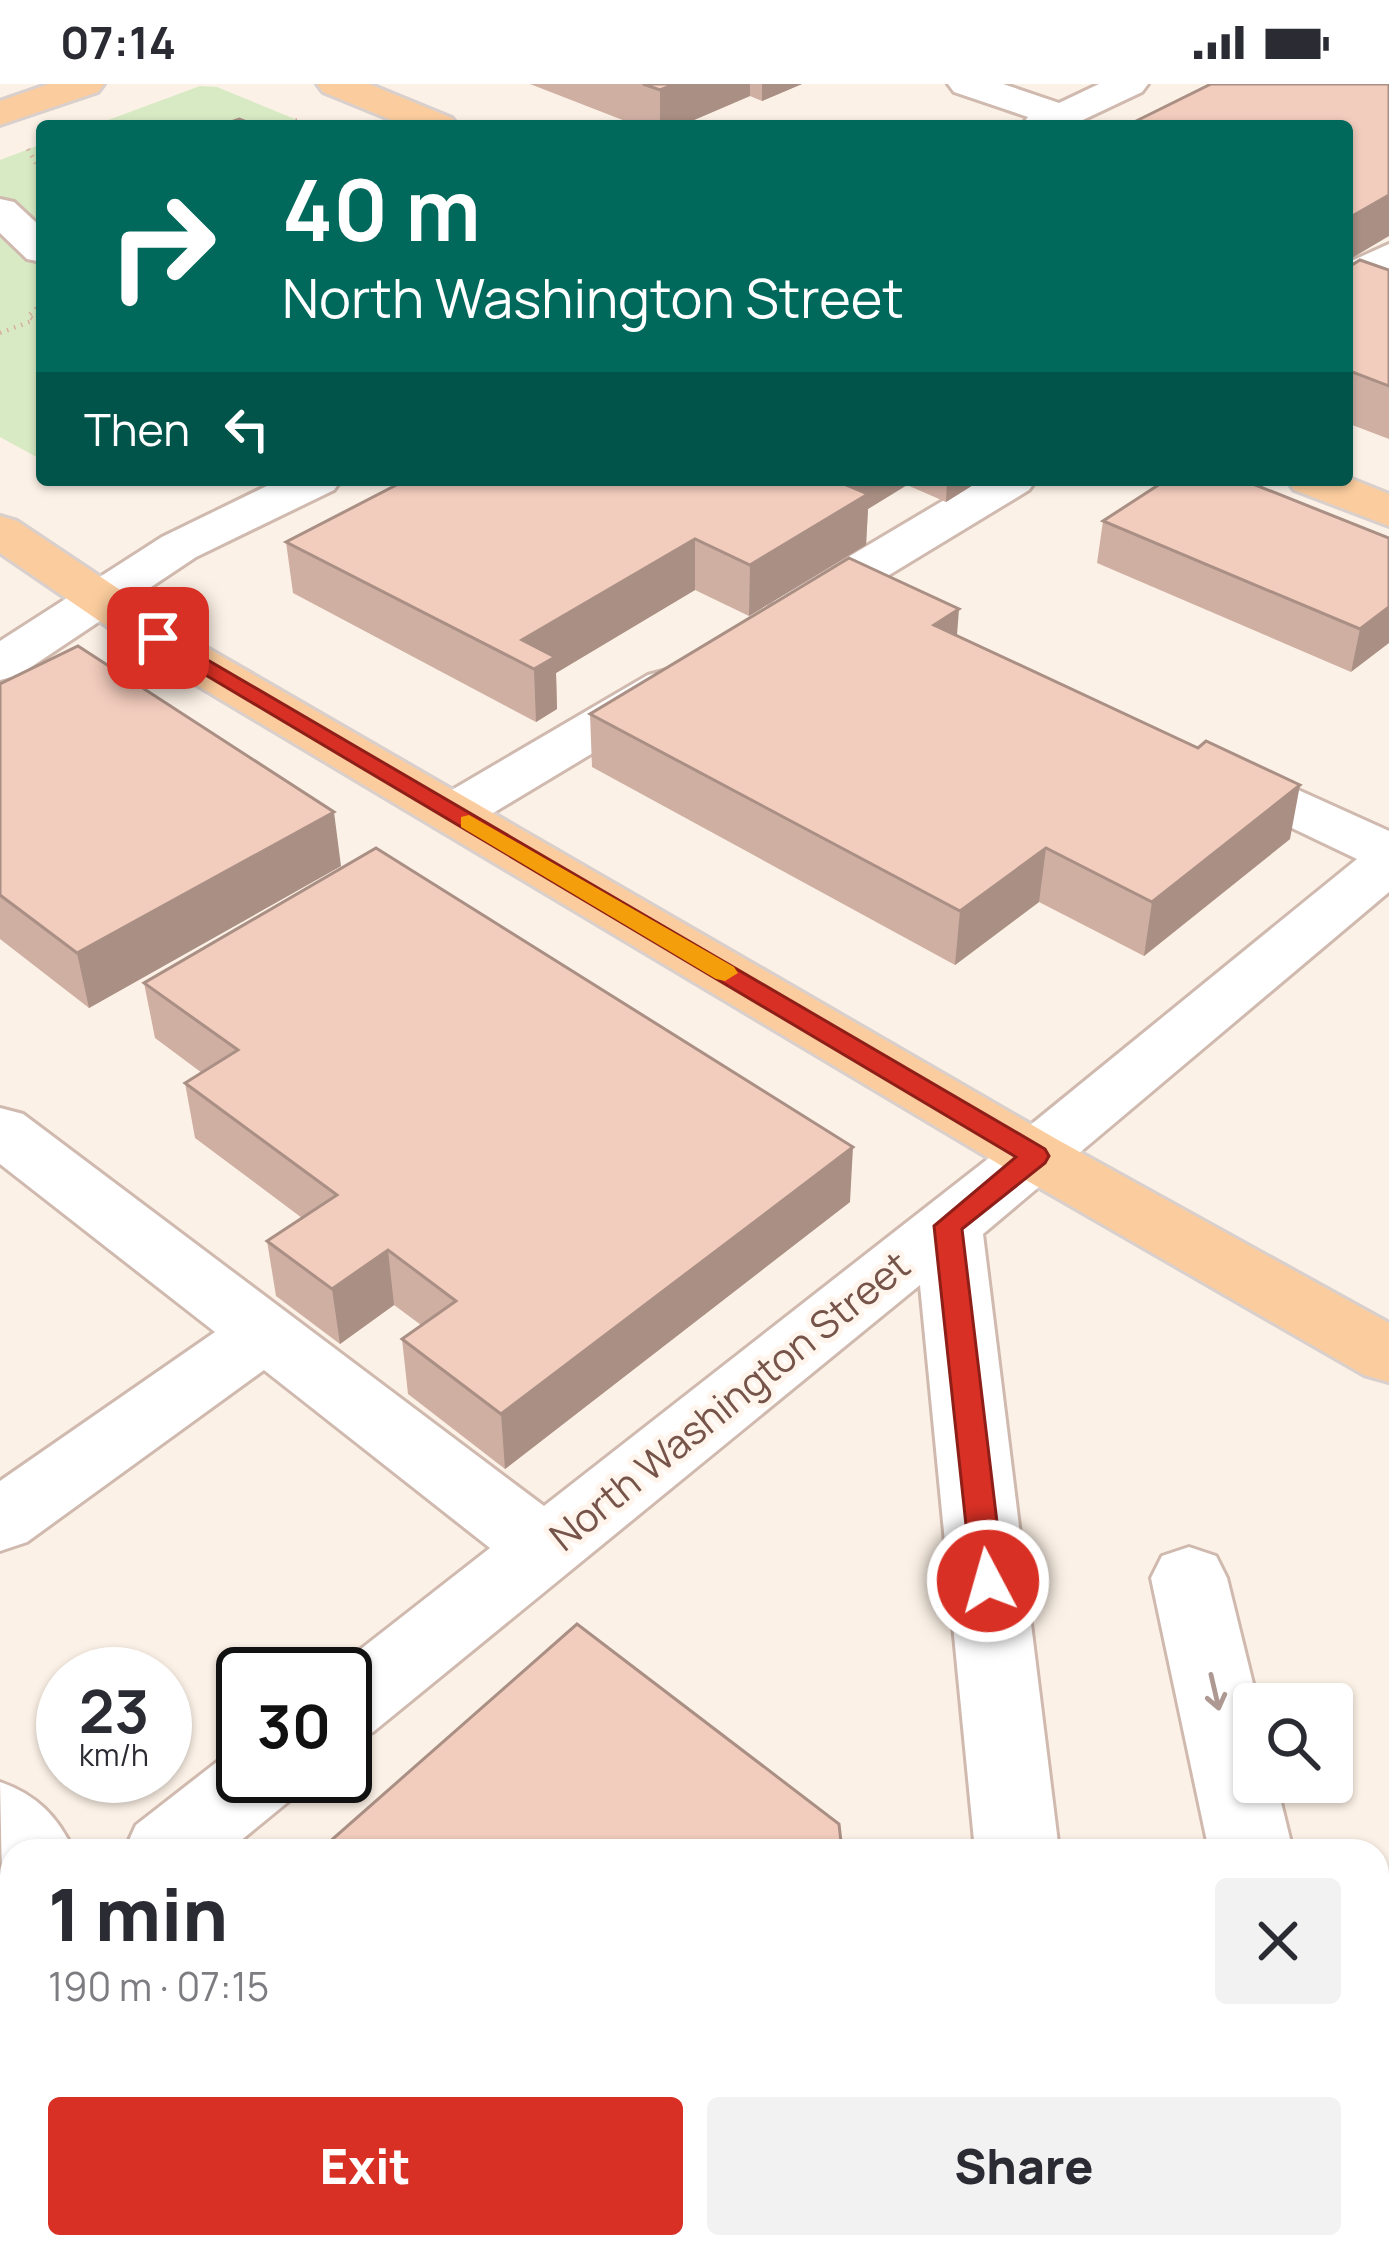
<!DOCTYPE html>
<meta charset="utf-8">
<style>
:root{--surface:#fff;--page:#f2f2f3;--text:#2b2b33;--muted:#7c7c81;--accent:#d93025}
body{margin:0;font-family:Manrope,sans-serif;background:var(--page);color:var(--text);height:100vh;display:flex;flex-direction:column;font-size:45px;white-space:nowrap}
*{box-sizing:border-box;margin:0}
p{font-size:39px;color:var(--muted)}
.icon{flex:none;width:66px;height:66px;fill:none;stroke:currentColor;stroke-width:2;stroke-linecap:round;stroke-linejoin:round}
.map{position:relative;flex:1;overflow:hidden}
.sheet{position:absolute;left:0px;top:1755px;width:1389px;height:420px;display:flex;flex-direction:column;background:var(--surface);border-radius:36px 36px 0 0;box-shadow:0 3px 9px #0004}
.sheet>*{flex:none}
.guide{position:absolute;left:36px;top:36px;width:1317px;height:366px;border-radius:12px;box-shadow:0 3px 9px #0004;background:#00695c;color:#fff;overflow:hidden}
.fabs{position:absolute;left:1233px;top:1599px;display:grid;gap:24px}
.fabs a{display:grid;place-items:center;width:120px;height:120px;border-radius:12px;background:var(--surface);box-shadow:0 3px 9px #0004;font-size:60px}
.speed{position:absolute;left:36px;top:1563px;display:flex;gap:24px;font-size:60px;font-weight:700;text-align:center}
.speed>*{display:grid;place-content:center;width:156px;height:156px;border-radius:50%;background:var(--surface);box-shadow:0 3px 9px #0004;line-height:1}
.speed small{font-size:30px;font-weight:400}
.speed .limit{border:6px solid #111;border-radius:18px;background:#fff;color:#111}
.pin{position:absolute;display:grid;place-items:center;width:102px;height:102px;color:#fff;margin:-51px;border-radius:24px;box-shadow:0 6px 18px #0006}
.me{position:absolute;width:132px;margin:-66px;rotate:354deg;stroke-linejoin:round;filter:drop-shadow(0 0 9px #0008)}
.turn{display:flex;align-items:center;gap:42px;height:252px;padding:0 48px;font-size:54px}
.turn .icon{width:156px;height:156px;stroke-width:2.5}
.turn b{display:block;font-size:84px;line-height:102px}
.then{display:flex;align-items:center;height:114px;padding:0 48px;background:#0003;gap:24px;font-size:45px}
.round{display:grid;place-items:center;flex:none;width:126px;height:126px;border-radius:12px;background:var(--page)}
.head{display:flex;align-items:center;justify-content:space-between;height:204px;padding:0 48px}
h1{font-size:72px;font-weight:800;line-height:90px}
.cta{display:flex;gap:24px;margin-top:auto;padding:24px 48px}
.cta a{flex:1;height:138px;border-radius:12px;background:var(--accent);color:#fff;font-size:48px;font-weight:800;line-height:138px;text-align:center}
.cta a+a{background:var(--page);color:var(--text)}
.status{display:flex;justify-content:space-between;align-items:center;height:84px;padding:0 60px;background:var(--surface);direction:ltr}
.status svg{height:33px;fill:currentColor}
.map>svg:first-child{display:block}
</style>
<div class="status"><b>07:14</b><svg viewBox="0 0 49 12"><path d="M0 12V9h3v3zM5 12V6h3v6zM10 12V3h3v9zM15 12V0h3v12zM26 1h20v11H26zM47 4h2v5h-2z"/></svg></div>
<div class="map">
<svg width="1389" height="2175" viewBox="0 0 1389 2175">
<rect width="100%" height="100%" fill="#fcf1e6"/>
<path fill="#d8eac4" d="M200 2 217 3 312 42H92Z
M42 60V376L0 353V76Z"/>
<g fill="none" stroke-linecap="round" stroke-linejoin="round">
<g stroke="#d0b9ae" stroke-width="6">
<path id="minor" d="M948 0H1003L1059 19 1099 0H1148L1142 8 1070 42H1021L1028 33 954 8Z
M0 115 14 118 42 144V178L27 175 0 149Z
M1389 160V190L1347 210V179Z
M279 396H341L334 406 196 473 19 591 0 596V557L162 453Z
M978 396H1036L1029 406 810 539 792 543 774 539 766 528 774 517Z
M667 586 686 591 694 602 686 613 473 741 453 746 433 741 425 729 433 717 648 591Z
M1216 669 1389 747V808L983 1150 1059 1767H975L920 1201 373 1648 345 1658V1590H329L490 1464 264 1286 27 1458 0 1467V1397L215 1248 0 1080V1024L23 1030 544 1422 1012 1056 1357 775 1196 698 1188 686 1196 674Z
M1189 1463 1216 1472 1227 1494 1258 1620H1254V1698H1276L1293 1767H1209L1151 1494 1162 1472Z
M243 1663V1692H301L289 1717 228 1767H124L136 1741 231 1667Z
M0 1698C37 1711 57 1732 74 1767H12V1797L2 1793Z
M12 1851V1937L0 1941V1855Z
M0 1999 12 2004V2101L0 2097Z
M1378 2130 1389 2138V2175H1303L1298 2163H1377Z
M58 2163H157L162 2175H63Z
M1013 2163H1107L1109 2175H1015Z"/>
</g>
<g stroke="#d9cfcc" stroke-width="6">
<path id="major" d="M49 0H104L98 8 0 41V17Z
M317 0H369L452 34 458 42H406L323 8Z
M1347 393 1389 410V442L1294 406 1287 396Z
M0 432 17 437 204 562 1058 1056 1389 1239V1298L1364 1291 1012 1088 168 584 0 469Z"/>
</g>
<path stroke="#d7afa0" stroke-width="4.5" stroke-dasharray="1.5 6" stroke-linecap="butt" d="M282 42 303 34
M28 65 42 90
M42 219 28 232 42 240
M0 249 32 237"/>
<use href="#minor" fill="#fff" fill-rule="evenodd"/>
<use href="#major" fill="#fbcd9e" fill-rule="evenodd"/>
</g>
<path fill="#d0afa3" d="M530 0H802L762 17 750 12 680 42H638Z
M1347 184 1389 186V355L1347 339Z
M406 396H981L946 418 907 401 868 425 866 461 749 532 695 506 556 589 557 625 536 638 293 509 286 458Z
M1103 437 1389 454 1351 588 1097 479Z
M957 551 1290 755 1144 872 1039 818 955 881 592 683 590 630Z
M0 600 341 782 89 924 0 855Z
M144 899 850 1118 505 1385 408 1310 402 1255 421 1241 394 1221 340 1260 276 1212 267 1157 302 1134 195 1054 185 999 202 989 155 954Z"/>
<path fill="#a98f84" d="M675 0H750V12L680 42H660V6Z
M762 0H802L762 17Z
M1389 111V152L1347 177V135Z
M835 396H907V401L868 425 866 461 749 532 750 481Z
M947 396H981L946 418Z
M695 455V506L556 589 557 625 536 638 534 585 522 556Z
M1389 523V559L1351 588 1360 545Z
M959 525 955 577 934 541Z
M1300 701 1290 755 1144 872 1152 818Z
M334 728 341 782 89 924 77 869Z
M1046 764 1039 818 955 881 960 827Z
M853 1063 850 1118 505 1385 501 1330Z
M388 1166 394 1221 340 1260 332 1205Z"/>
<path fill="#f2ccbd" stroke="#a98f84" stroke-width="3" d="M643 0H675L660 6Z
M1211 0H1389V111L1347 135V42H1126Z
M239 35 257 42H220Z
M1360 176 1389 186V302L1347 286V184Z
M406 396H835L868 410 750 481 695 455 522 556 555 573 534 585 286 458Z
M1166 396H1243L1389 454V523L1360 545 1103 437Z
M849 474 959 525 934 541 1198 664 1206 657 1300 701 1152 818 1046 764 960 827 590 630Z
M78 562 334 728 77 869 0 811V600Z
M376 764 853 1063 501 1330 402 1255 456 1217 388 1166 332 1205 267 1157 337 1111 185 999 238 966 144 899Z
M577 1540 839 1740 842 1767H319Z"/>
<defs><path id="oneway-shaft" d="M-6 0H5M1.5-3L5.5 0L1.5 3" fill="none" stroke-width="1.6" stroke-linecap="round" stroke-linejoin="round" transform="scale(3)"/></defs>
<use stroke="#ad9892" href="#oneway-shaft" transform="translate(1215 1608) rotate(77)"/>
<path fill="#d93025" stroke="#8d1f18" stroke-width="3" d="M158 547 1045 1065 1049 1072 1045 1079 962 1145 1004 1497 999 1506 988 1510 976 1506 972 1497 934 1142 1016 1073 150 558V549Z"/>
<path fill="#f59e0b" d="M469 731 734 883 738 889 725 897 716 895 461 743V733Z"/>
<g text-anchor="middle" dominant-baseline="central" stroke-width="10" stroke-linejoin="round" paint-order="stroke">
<g font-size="39" fill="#76544a" stroke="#fff5ec">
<text transform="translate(729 1316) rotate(-39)">North Washington Street</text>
</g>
</g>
</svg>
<div class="fabs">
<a><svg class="icon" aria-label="search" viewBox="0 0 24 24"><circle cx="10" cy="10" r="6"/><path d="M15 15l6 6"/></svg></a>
</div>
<div class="speed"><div>23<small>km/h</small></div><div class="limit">30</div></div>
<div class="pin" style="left:158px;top:554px;background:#d93025"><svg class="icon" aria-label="arrive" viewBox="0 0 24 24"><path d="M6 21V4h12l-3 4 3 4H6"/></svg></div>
<svg class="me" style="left:988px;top:1497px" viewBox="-20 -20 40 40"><circle r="17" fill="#d93025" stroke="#fff" stroke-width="3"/><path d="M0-11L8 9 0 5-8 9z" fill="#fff"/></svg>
<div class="guide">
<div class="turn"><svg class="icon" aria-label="right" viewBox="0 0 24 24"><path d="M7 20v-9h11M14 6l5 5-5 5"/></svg><div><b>40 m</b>North Washington Street</div></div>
<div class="then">Then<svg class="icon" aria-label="left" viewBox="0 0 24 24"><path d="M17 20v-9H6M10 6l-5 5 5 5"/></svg></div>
</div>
<section class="sheet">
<div class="head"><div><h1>1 min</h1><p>190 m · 07:15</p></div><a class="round"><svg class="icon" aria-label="close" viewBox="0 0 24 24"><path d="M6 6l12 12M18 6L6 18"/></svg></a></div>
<div class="cta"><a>Exit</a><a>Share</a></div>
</section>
</div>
